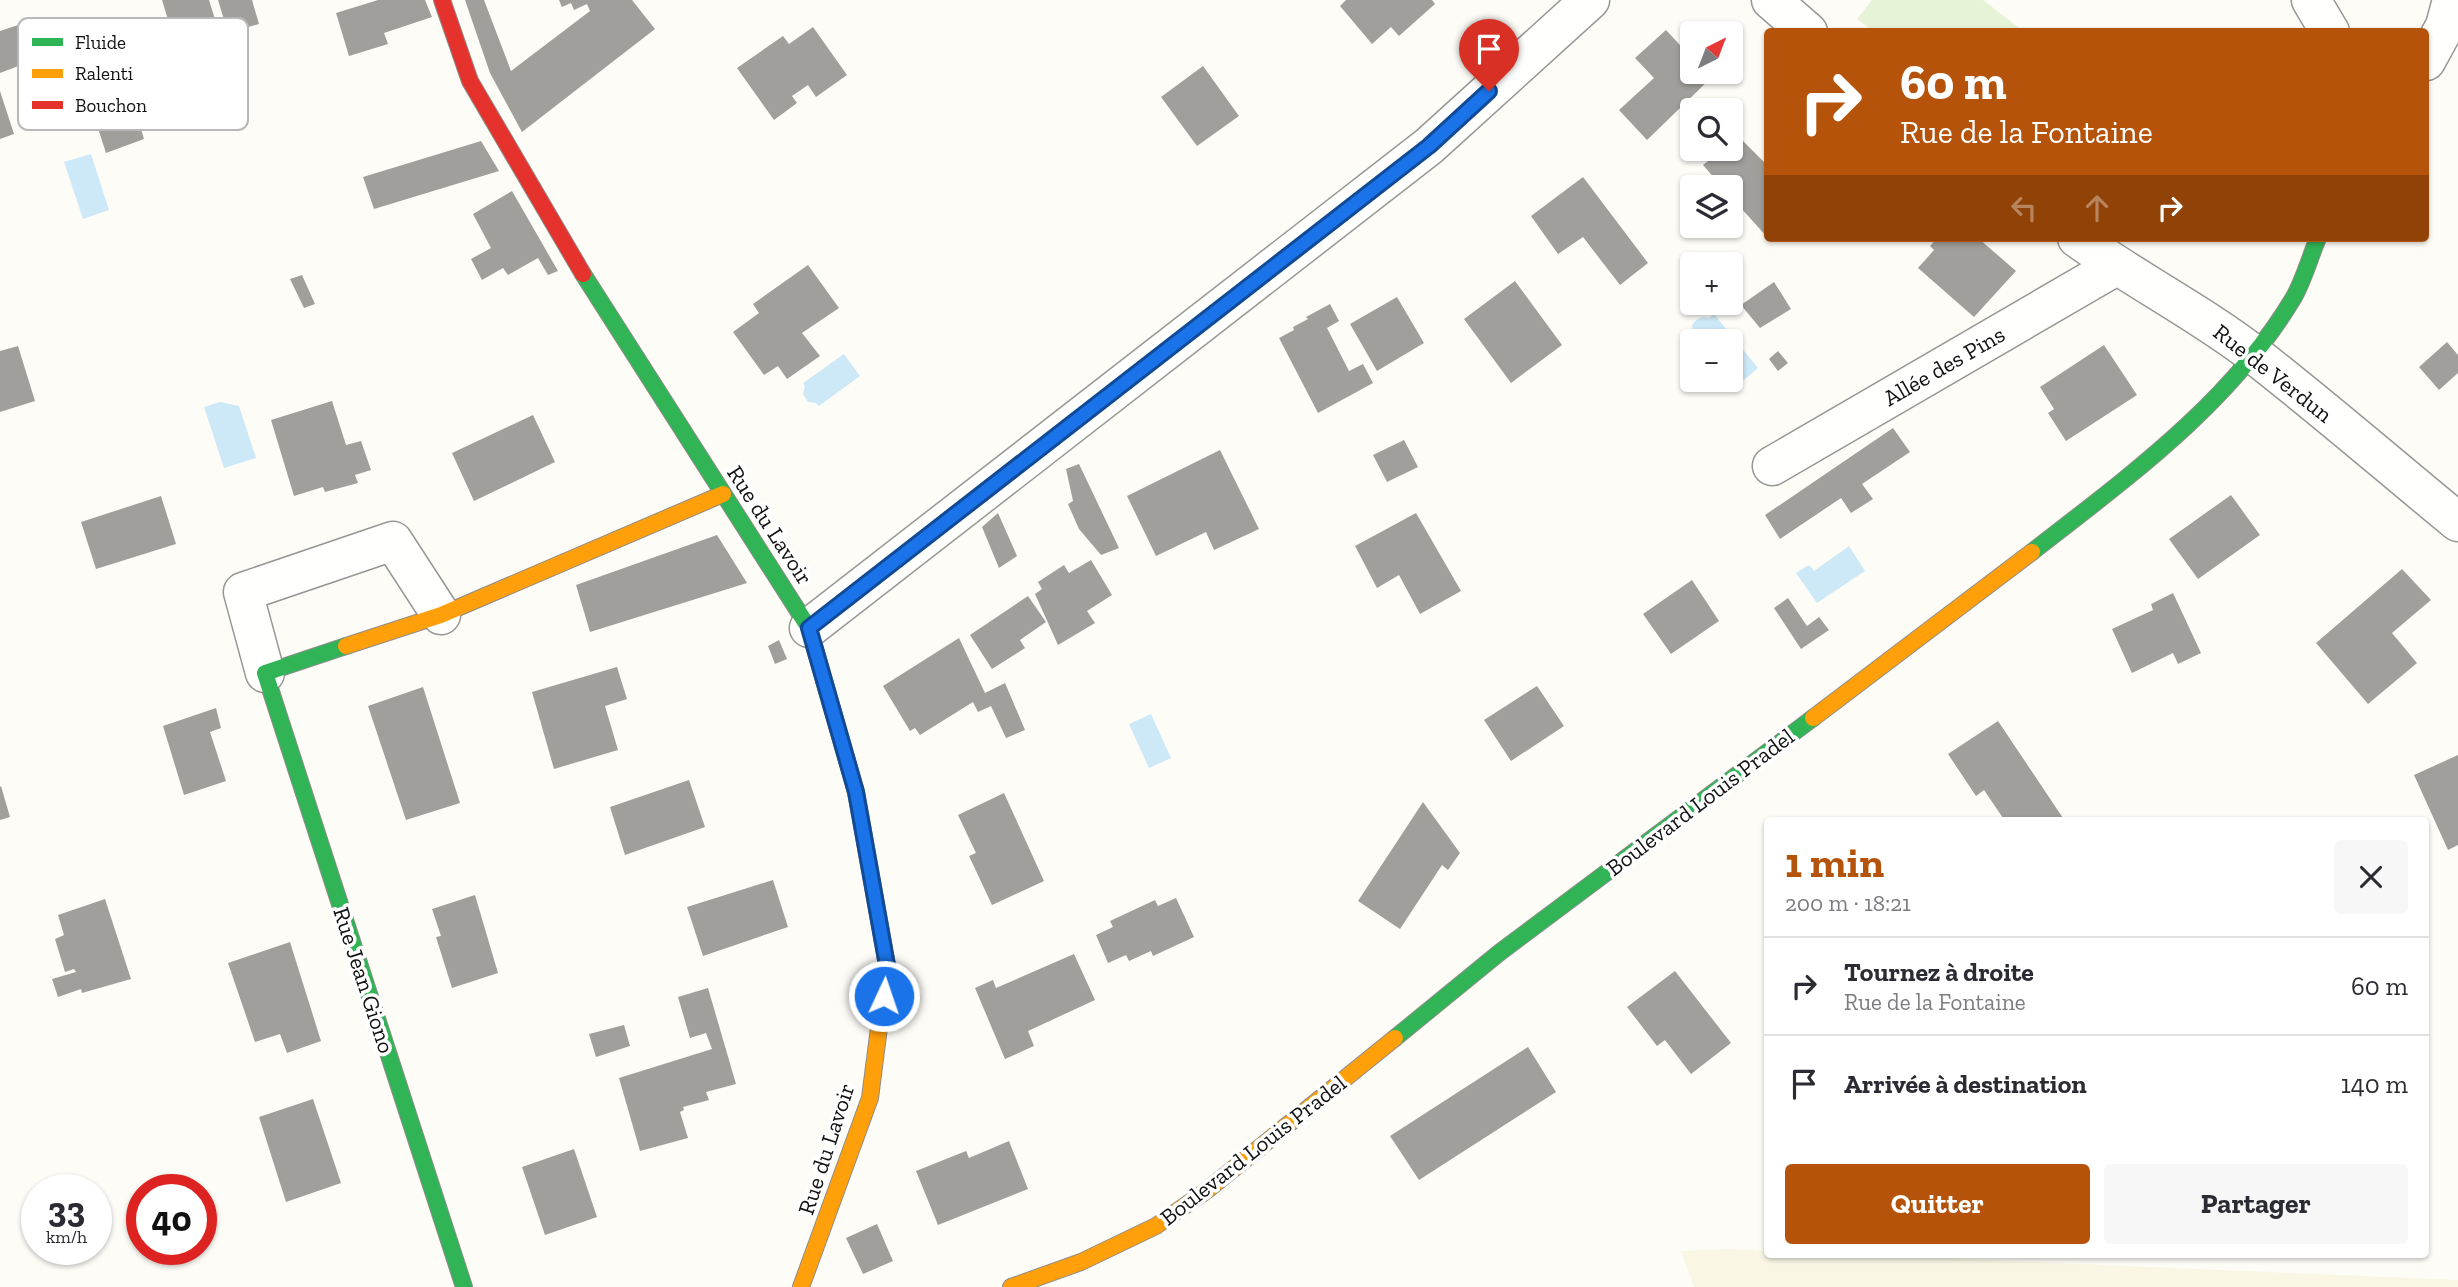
<!DOCTYPE html>
<html lang="fr">
<meta charset="utf-8">
<style>
:root{--surface:#fff;--page:#f7f7f7;--text:#2b2b33;--muted:#7c7c81;--line:#e1e1e2;--accent:#b45309}
body{margin:0;font-family:"Zilla Slab",serif;background:var(--page);color:var(--text);height:100vh;display:flex;flex-direction:column;font-size:26px;white-space:nowrap}
*{box-sizing:border-box;margin:0}
p{font-size:23px;color:var(--muted)}
.icon{flex:none;width:38px;height:38px;fill:none;stroke:currentColor;stroke-width:2;stroke-linecap:round;stroke-linejoin:round}
.map{position:relative;flex:1;overflow:hidden}
.sheet{position:absolute;left:1764px;top:817px;width:665px;height:441px;display:flex;flex-direction:column;background:var(--surface);border-radius:7px;box-shadow:0 2px 5px #0004}
.sheet>*{flex:none}
.guide{position:absolute;left:1764px;top:28px;width:665px;height:214px;border-radius:7px;box-shadow:0 2px 5px #0004;background:#b45309;color:#fff;overflow:hidden}
.needle{width:46px;rotate:42deg}
.tools{position:absolute;left:1680px;top:21px;display:grid;gap:14px}
.tools a{display:grid;place-items:center;width:63px;height:63px;border-radius:7px;background:var(--surface);box-shadow:0 2px 5px #0004;font-size:35px}
.speed{position:absolute;left:21px;top:1174px;display:flex;gap:14px;font-size:35px;font-weight:700;text-align:center}
.speed>*{display:grid;place-content:center;width:91px;height:91px;border-radius:50%;background:var(--surface);box-shadow:0 2px 5px #0004;line-height:1}
.speed small{font-size:18px;font-weight:400}
.speed .limit{border:10px solid #d22;background:#fff;color:#111}
.pin{position:absolute;display:grid;place-items:center;width:60px;height:60px;color:#fff;margin:-72px -30px;border-radius:50% 50% 50% 0;rotate:-45deg;box-shadow:0 0 7px #0007}
.pin .icon{rotate:45deg}
.me{position:absolute;width:77px;margin:-38px;rotate:3deg;stroke-linejoin:round;filter:drop-shadow(0 0 5px #0008)}
.turn{display:flex;align-items:center;gap:24px;height:147px;padding:0 21px;font-size:32px}
.turn .icon{width:91px;height:91px;stroke-width:2.5}
.turn b{display:block;font-size:49px;line-height:60px}
.lanes{display:flex;align-items:center;height:66px;padding:0 21px;background:#0003;justify-content:center;gap:35px;direction:ltr}
.lanes .off{opacity:.35}
.round{display:grid;place-items:center;flex:none;width:74px;height:74px;border-radius:7px;background:var(--page)}
.summary{display:flex;align-items:center;justify-content:space-between;height:119px;padding:0 21px}
h1{font-size:42px;font-weight:700;line-height:52px;color:var(--accent)}
.button{display:flex;gap:14px;margin-top:auto;padding:14px 21px}
.button a{flex:1;height:80px;border-radius:7px;background:var(--accent);color:#fff;font-size:28px;font-weight:700;line-height:80px;text-align:center}
.button a+a{background:var(--page);color:var(--text)}
ul{padding:0;list-style:none}
li{display:flex;align-items:center;gap:21px;height:98px;padding:0 21px;border-top:2px solid var(--line)}
li div{flex:1}
li b{display:block;font-size:26px}
li em{font-style:normal}
.map>svg:first-child{display:block}
</style>
<div class="map">
<svg width="2458" height="1287" viewBox="0 0 2458 1287">
<rect width="100%" height="100%" fill="#fdfcf7"/>
<path fill="#f9f7e4" d="M1731 1249 1767 1251 1768 1255H1867L2458 1280V1287H1694L1681 1251Z"/>
<path fill="#e7f3d7" d="M1872 0H1983L2023 31H1873L1857 19Z"/>
<path fill="#cde8f7" d="M91 154 109 210 83 219 64 162Z
M1714 314 1758 368 1732 390 1724 380H1731V341H1692L1688 336 1693 332 1692 325C1697 318 1701 316 1709 318Z
M844 354 860 376 819 406 816 403 808 402 803 394 805 387 803 383Z
M220 402 239 406 256 458 224 468 204 407Z
M1849 546 1865 571 1817 603 1796 573 1809 565 1814 571Z
M1151 714 1171 758 1149 768 1129 724Z"/>
<path fill="#a19f9c" d="M162 0H209L233 77 190 92Z
M218 0H252L259 24 228 33Z
M378 0H425L432 17 384 33 388 44 349 56 336 13Z
M465 0H484L511 71 590 11 587 4 574 10 571 3 562 7 559 0H632L655 29 522 132 490 73Z
M1346 0H1432L1435 4 1399 36 1391 27 1372 44 1340 6Z
M39 18 50 54 0 73V31Z
M813 27 847 75 816 97 808 85 792 96 797 103 774 120 737 68 783 36 789 44Z
M1666 30 1692 58V72H1705L1711 78 1647 140 1619 110 1654 78 1635 58Z
M1203 66 1239 116 1197 146 1161 97Z
M0 91 14 134 0 139Z
M132 98 144 139 106 153 92 110Z
M1738 136 1768 166V238L1731 197V187H1722L1703 165 1723 149H1731V142Z
M481 141 499 171 374 209 363 177Z
M1583 177 1648 263 1620 285 1583 237 1558 254 1531 216Z
M512 191 558 271 548 275 538 258 508 275 503 268 482 280 471 259 491 248 473 214Z
M1937 238H1978L2016 271 1974 317 1918 268 1934 250 1930 246Z
M808 265 839 308 802 333 820 356 787 379 778 366 764 375 733 332 759 313 753 304Z
M302 275 315 304 304 308 290 279Z
M1515 281 1562 345 1511 383 1464 319Z
M1774 282 1791 309 1760 328 1741 305Z
M1397 297 1424 343 1377 371 1350 324Z
M1330 304 1339 321 1327 328 1349 371 1363 364 1373 383 1318 413 1279 338 1294 330 1293 327 1308 319 1306 317Z
M2447 342 2458 355V373L2439 390 2419 367Z
M2104 345 2137 395 2066 441 2048 413 2054 409 2040 387Z
M18 346 35 401 0 412V351Z
M1778 351 1788 363 1778 371 1769 359Z
M332 401 346 445 361 441 371 470 355 475 358 483 325 492 323 487 294 496 271 420Z
M533 415 555 462 474 501 452 453Z
M1893 428 1910 452 1862 484 1873 499 1851 513 1841 498 1780 539 1765 515Z
M1404 440 1418 467 1387 482 1373 455Z
M1220 450 1259 529 1214 550 1206 532 1156 556 1127 496Z
M1079 464 1119 548 1101 555 1079 529 1068 504 1073 501 1066 469Z
M2231 495 2260 535 2198 579 2169 539Z
M161 496 176 544 96 569 81 522Z
M998 513 1017 556 999 568 982 527Z
M1416 513 1461 591 1420 614 1399 575 1377 588 1355 546Z
M717 535 747 583 590 632 576 585Z
M1091 560 1112 595 1087 611 1095 623 1058 645 1035 594 1042 589 1038 582 1064 565 1069 573Z
M2402 569 2431 600 2392 633 2417 663 2368 704 2316 643Z
M1692 580 1719 621 1671 654 1643 614Z
M2173 593 2201 653 2178 664 2173 653 2132 673 2112 629 2153 610 2151 604Z
M1028 596 1046 622 1020 640 1025 648 992 669 970 635Z
M1788 598 1807 626 1819 617 1829 630 1801 649 1774 608Z
M959 638 985 693 1005 683 1025 730 1006 738 991 706 978 712 973 702 920 735 915 728 910 731 883 686Z
M779 640 787 659 775 664 768 646Z
M617 667 627 699 605 706 618 750 554 769 532 692Z
M1537 686 1564 726 1511 761 1484 720Z
M423 687 460 803 406 820 368 706Z
M216 708 221 728 210 732 226 781 184 795 163 726Z
M1998 721 2065 821H2005L1984 790 1976 796 1948 754Z
M2458 755V845L2448 850 2414 775Z
M689 780 705 827 625 855 610 807Z
M1 786 10 817 0 820V787Z
M1004 793 1044 881 992 905 969 856 976 853 958 815Z
M1423 802 1460 853 1448 870 1442 865 1400 929 1358 901Z
M773 880 788 927 703 956 687 907Z
M475 895 498 973 452 988 436 937 441 936 432 909Z
M1176 898 1194 937 1153 956 1151 951 1129 961 1126 955 1108 963 1096 935 1113 927 1110 921 1155 900 1158 906Z
M105 899 131 979 82 993 81 989 58 997 52 979 76 972 74 969 65 972 55 939 64 935 58 915Z
M290 942 321 1041 287 1053 280 1034 255 1042 228 963Z
M1074 954 1095 1000 1028 1031 1034 1046 1005 1059 975 988 993 980 996 988Z
M1675 971 1731 1043 1691 1074 1665 1040 1657 1046 1627 1007Z
M708 988 736 1084 706 1092 709 1100 683 1107 684 1110 680 1112 688 1138 640 1151 619 1078 712 1049 706 1033 690 1038 678 997Z
M624 1025 630 1046 596 1057 589 1034Z
M1528 1047 1556 1092 1419 1180 1390 1136Z
M313 1099 341 1183 286 1202 259 1117Z
M1009 1141 1028 1189 938 1225 916 1171 966 1151 969 1158Z
M574 1149 597 1217 545 1235 522 1167Z
M877 1224 893 1261 863 1274 846 1238Z"/>
<g fill="none" stroke-linecap="round" stroke-linejoin="round">
<g stroke="#979795" stroke-width="41">
<path id="street" d="M1771 0 1808 32
M2311 0 2330 32
M2426 61 2445 26 2452 0
M2077 238C2135 280 2199 312 2256 356 2324 409 2391 467 2458 522
M1772 466 2116 266
M809 628 1429 146 1590 0
M265 673 243 592 393 541 441 615"/>
</g>
<g stroke="#8e8d8b" stroke-width="18">
<path id="fast" d="M583 274 809 628 856 792 887 965
M2032 552C2128 477 2231 403 2294 297 2304 279 2310 257 2318 238
M346 646 265 673 464 1287
M1395 1038 1499 953 1813 718"/>
</g>
<g stroke="#8e8d8b" stroke-width="18">
<path id="slow" d="M346 646 441 615 723 494
M1813 718 2032 552
M801 1287 870 1098 887 965
M1011 1287 1081 1262 1156 1226 1206 1191 1395 1038"/>
</g>
<g stroke="#8e8d8b" stroke-width="18">
<path id="jam" d="M442 0 470 81 583 274"/>
</g>
<use href="#street" stroke="#fffffe" stroke-width="38"/>
<use href="#fast" stroke="#30b455" stroke-width="16"/>
<use href="#slow" stroke="#ff9f0a" stroke-width="16"/>
<use href="#jam" stroke="#e5322d" stroke-width="16"/>
</g>
<g fill="none" stroke-linecap="round" stroke-linejoin="round">
<g stroke="#114b97" stroke-width="18">
<path id="route" d="M884 996 888 971 856 792 809 628 1429 146 1489 91"/>
</g>
<use href="#route" stroke="#1a73e8" stroke-width="12"/>
</g>
<g text-anchor="middle" dominant-baseline="central" stroke-width="7" stroke-linejoin="round" paint-order="stroke">
<g font-size="23" fill="#111" stroke="#fff">
<text transform="translate(1944 366) rotate(-30)">Allée des Pins</text>
<text transform="translate(2273 373) rotate(38)">Rue de Verdun</text>
<text transform="translate(770 525) rotate(57)">Rue du Lavoir</text>
<text transform="translate(1700 802) rotate(-37)">Boulevard Louis Pradel</text>
<text transform="translate(364 980) rotate(72)">Rue Jean Giono</text>
<text transform="translate(826 1149) rotate(-72)">Rue du Lavoir</text>
<text transform="translate(1253 1150) rotate(-38)">Boulevard Louis Pradel</text>
</g>
</g>
<rect x="18" y="18" width="230" height="112" rx="10" fill="#fff" stroke="#b8b8b8" stroke-width="2"/>
<rect x="32" y="38" width="31" height="8" fill="#30b455"/>
<rect x="32" y="69" width="31" height="9" fill="#ff9f0a"/>
<rect x="32" y="101" width="31" height="8" fill="#e5322d"/>
<g font-size="19" fill="#111">
<text x="75" y="49">Fluide</text>
<text x="75" y="80">Ralenti</text>
<text x="75" y="112">Bouchon</text>
</g>
</svg>
<div class="tools">
<a><svg class="needle" viewBox="-14 -14 28 28"><path d="M0-13l5 13h-10z" fill="#e53935"/><path d="M0 13l5-13h-10z" fill="#7c7c81"/></svg></a>
<a><svg class="icon" aria-label="search" viewBox="0 0 24 24"><circle cx="10" cy="10" r="6"/><path d="M15 15l6 6"/></svg></a>
<a><svg class="icon" aria-label="layers" viewBox="0 0 24 24"><path d="M12 4l9 5-9 5-9-5zM3 14l9 5 9-5"/></svg></a>
<a>+</a>
<a>−</a>
</div>
<div class="speed"><div>33<small>km/h</small></div><div class="limit">40</div></div>
<div class="pin" style="left:1489px;top:91px;background:#d93025"><svg class="icon" aria-label="arrive" viewBox="0 0 24 24"><path d="M6 21V4h12l-3 4 3 4H6"/></svg></div>
<svg class="me" style="left:884px;top:996px" viewBox="-20 -20 40 40"><circle r="17" fill="#1a73e8" stroke="#fff" stroke-width="3"/><path d="M0-11L8 9 0 5-8 9z" fill="#fff"/></svg>
<div class="guide">
<div class="turn"><svg class="icon" aria-label="right" viewBox="0 0 24 24"><path d="M7 20v-9h11M14 6l5 5-5 5"/></svg><div><b>60 m</b>Rue de la Fontaine</div></div>
<div class="lanes"><svg class="icon off" aria-label="left" viewBox="0 0 24 24"><path d="M17 20v-9H6M10 6l-5 5 5 5"/></svg><svg class="icon off" aria-label="ahead" viewBox="0 0 24 24"><path d="M12 20V5M6 11l6-6 6 6"/></svg><svg class="icon" aria-label="right" viewBox="0 0 24 24"><path d="M7 20v-9h11M14 6l5 5-5 5"/></svg></div>
</div>
<section class="sheet">
<div class="summary"><div><h1>1 min</h1><p>200 m · 18:21</p></div><a class="round"><svg class="icon" aria-label="close" viewBox="0 0 24 24"><path d="M6 6l12 12M18 6L6 18"/></svg></a></div>
<ul>
<li><svg class="icon" aria-label="right" viewBox="0 0 24 24"><path d="M7 20v-9h11M14 6l5 5-5 5"/></svg><div><b>Tournez à droite</b><p>Rue de la Fontaine</p></div><em>60 m</em></li>
<li><svg class="icon" aria-label="arrive" viewBox="0 0 24 24"><path d="M6 21V4h12l-3 4 3 4H6"/></svg><div><b>Arrivée à destination</b></div><em>140 m</em></li>
</ul>
<div class="button"><a>Quitter</a><a>Partager</a></div>
</section>
</div>
